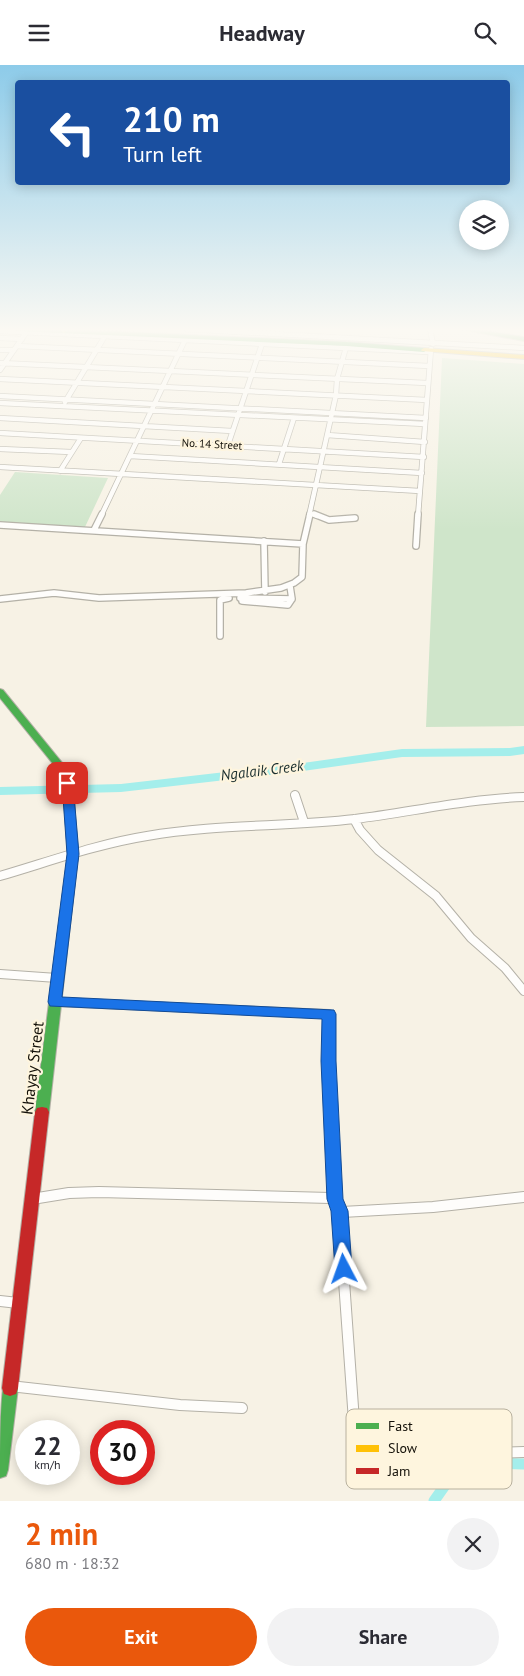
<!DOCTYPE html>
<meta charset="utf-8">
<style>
:root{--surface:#fff;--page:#f2f2f3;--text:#2b2b33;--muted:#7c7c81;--accent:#ea580c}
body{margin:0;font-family:"PT Sans",sans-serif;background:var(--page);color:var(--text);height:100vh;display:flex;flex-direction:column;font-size:19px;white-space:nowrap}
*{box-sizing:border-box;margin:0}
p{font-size:16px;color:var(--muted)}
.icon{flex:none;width:28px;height:28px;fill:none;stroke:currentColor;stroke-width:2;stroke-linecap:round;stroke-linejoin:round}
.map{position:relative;height:1436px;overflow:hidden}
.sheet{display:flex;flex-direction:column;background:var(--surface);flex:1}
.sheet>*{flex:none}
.banner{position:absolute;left:15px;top:15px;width:495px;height:105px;border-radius:5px;box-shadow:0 2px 12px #0003;background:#1a4fa0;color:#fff;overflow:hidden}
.fabs{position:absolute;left:459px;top:135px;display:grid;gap:10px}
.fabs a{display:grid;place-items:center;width:50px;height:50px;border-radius:50%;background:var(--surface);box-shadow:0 2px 12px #0003;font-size:25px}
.speed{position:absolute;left:15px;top:1355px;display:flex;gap:10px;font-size:25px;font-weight:700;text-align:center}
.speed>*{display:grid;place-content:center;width:65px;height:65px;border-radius:50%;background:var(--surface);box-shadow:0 2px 12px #0003;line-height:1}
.speed small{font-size:12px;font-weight:400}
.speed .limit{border:8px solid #d22;background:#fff;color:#111}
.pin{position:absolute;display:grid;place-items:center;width:42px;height:42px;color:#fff;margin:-21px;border-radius:10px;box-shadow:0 2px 8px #0006}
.me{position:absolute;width:55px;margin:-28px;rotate:356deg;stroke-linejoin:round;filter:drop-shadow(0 0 4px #0008)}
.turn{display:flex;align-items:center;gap:18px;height:105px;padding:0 25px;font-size:22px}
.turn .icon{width:65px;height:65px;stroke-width:2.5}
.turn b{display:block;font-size:35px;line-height:42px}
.round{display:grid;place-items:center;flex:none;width:52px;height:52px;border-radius:26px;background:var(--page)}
.head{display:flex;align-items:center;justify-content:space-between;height:85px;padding:0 25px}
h1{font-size:30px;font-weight:700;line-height:38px;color:var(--accent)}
.action{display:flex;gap:10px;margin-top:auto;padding:10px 25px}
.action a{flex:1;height:58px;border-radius:30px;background:var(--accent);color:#fff;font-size:20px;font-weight:700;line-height:58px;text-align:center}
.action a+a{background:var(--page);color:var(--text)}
header{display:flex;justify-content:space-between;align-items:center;height:65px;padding:0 25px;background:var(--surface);font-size:22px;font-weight:700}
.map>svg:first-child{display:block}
</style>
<header><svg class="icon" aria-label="menu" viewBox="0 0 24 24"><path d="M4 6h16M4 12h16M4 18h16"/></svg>Headway<svg class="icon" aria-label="search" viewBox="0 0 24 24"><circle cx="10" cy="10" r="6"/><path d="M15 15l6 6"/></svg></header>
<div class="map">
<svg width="524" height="1436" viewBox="0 0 524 1436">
<rect width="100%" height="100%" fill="#f7f2e5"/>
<path fill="#cfe5ca" d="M442 293 524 299V661L426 662Z
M15 407 108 413 85 462 0 457V430Z"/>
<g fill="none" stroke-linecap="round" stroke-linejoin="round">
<path stroke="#a4eeeb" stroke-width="11" d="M434 1436 453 1409 494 1398 524 1399"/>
<path fill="#a4eeeb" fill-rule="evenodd" d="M524 681V689L510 691 402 692 303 706 121 727 0 730V722L121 719 303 698 402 684 510 683Z"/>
<g stroke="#b4b1a7" stroke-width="6">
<path id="street-far3" d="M186 264 524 283
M430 264 433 279
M0 266 428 287
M0 273 22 274
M17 281 429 301
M0 285H14
M0 298 427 318
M0 305 28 265
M0 314 427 335
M0 331 426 353
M65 337 105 271
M0 338 425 359
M0 353 232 366
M0 368 424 392
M327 370 425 377
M228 380 263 276
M0 384 71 387
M130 391 422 408
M279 399 294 353
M0 402 420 426
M60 406 81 373
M310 448 317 451
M101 451 185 275
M309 451 336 330 337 314 347 279
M418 451 431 284"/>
</g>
<g stroke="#b4b1a7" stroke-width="8">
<path id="street-far2" d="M314 449 329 455 355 453
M0 460 303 479
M94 465 102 449
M264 476 265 527
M416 481 418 449
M240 533 292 534
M0 534 54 528 99 533 246 528 281 523 294 518 302 512 303 479 310 449
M242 536 288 540 292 534 290 521
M220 571V535L229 533"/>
</g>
<g stroke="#b4b1a7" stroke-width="10">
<path id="street-far1" d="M295 730 304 757
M354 754 360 765 378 785 436 831 471 873 505 903 524 926
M0 811C48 797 97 779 147 771 215 759 286 762 355 754 411 747 467 734 524 732
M0 909 57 913
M55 937 329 949V1015"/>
</g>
<g stroke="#b4b1a7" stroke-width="12">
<path id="street" d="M329 1014 335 1134
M32 1134 69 1128 99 1127 330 1133 335 1134 338 1145 342 1147 433 1142 524 1132
M339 1146 356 1384 359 1393 524 1387
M0 1236 18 1238
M10 1321 180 1340 242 1343"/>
</g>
<g stroke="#b4b1a7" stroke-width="2">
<path id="fast" d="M14 264H59L347 277 424 283 427 285 424 287 347 281 17 266Z
M460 264H475L524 272V276Z
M0 624 3 625 72 710 78 789 49 1047 47 1051 42 1052 37 1051 35 1047 68 789 62 710 0 633Z
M10 1315 16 1317 18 1323 8 1405 6 1411 0 1413C0 1389 0 1338 4 1317Z"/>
</g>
<g stroke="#b4b1a7" stroke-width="2">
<path id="slow" d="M62 264H68L64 268 61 266Z
M424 283 524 290V294L422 286 421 285Z"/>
</g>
<g stroke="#b4b1a7" stroke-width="2">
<path id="jam" d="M42 1042 47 1043 49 1047 18 1323 16 1329 10 1331 4 1329 2 1323 35 1047 37 1043Z"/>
</g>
<use href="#street-far3" stroke="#fefdfb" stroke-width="4.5"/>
<use href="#street-far2" stroke="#fefdfb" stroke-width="5.5"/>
<use href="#street-far1" stroke="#fefdfb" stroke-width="8"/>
<use href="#street" stroke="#fefdfb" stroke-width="10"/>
<use href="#fast" fill="#4caf50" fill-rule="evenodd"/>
<use href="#slow" fill="#ffc107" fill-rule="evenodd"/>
<use href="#jam" fill="#c62828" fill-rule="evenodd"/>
</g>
<linearGradient id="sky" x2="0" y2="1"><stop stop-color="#8dcbe9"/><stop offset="0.57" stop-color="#fbf9f3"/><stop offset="1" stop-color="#fbf9f3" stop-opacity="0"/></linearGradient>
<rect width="524" height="465" fill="url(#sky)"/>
<path fill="#1a73e8" stroke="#114b97" d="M67 715 73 718 79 789 62 932 334 945 336 949V996L343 1134 348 1146 352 1204 350 1209 344 1211 338 1209 335 1204 331 1146 327 1134 321 996 322 954 50 941 48 937 67 789 62 718Z"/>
<g text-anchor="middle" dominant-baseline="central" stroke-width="4.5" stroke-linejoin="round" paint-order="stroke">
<g font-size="11" fill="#141109" stroke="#fef5de">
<text transform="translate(212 379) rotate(3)">No. 14 Street</text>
</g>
<g font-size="15" font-style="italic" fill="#1b2f2f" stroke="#fef5de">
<text transform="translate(262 705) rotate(-7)">Ngalaik Creek</text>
</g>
<g font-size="16" fill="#141109" stroke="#fef5de">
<text transform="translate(32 1003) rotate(-83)">Khayay Street</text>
</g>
</g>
<rect x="346" y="1344" width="166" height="80" rx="8" fill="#fef5de" stroke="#b8b19e" stroke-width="1"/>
<rect x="356" y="1358" width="23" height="6" fill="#4caf50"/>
<rect x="356" y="1380" width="23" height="7" fill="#ffc107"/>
<rect x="356" y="1403" width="23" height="6" fill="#c62828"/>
<g font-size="14" fill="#141109">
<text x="388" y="1366">Fast</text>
<text x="388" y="1388">Slow</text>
<text x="388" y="1411">Jam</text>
</g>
</svg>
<div class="fabs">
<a><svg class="icon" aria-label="layers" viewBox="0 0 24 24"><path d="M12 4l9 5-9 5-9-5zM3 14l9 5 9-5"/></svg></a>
</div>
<div class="speed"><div>22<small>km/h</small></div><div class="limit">30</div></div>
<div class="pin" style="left:67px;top:718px;background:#d93025"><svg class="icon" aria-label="arrive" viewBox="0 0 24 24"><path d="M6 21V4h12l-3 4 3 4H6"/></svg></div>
<svg class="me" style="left:344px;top:1204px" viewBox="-20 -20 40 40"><path d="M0-17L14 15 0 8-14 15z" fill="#1a73e8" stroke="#fff" stroke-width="4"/></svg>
<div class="banner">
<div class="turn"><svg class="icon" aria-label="left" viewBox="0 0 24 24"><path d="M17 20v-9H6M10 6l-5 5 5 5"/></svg><div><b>210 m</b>Turn left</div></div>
</div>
</div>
<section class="sheet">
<div class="head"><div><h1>2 min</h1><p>680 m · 18:32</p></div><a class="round"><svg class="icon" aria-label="close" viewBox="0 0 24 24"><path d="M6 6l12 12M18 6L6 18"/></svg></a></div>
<div class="action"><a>Exit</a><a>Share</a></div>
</section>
